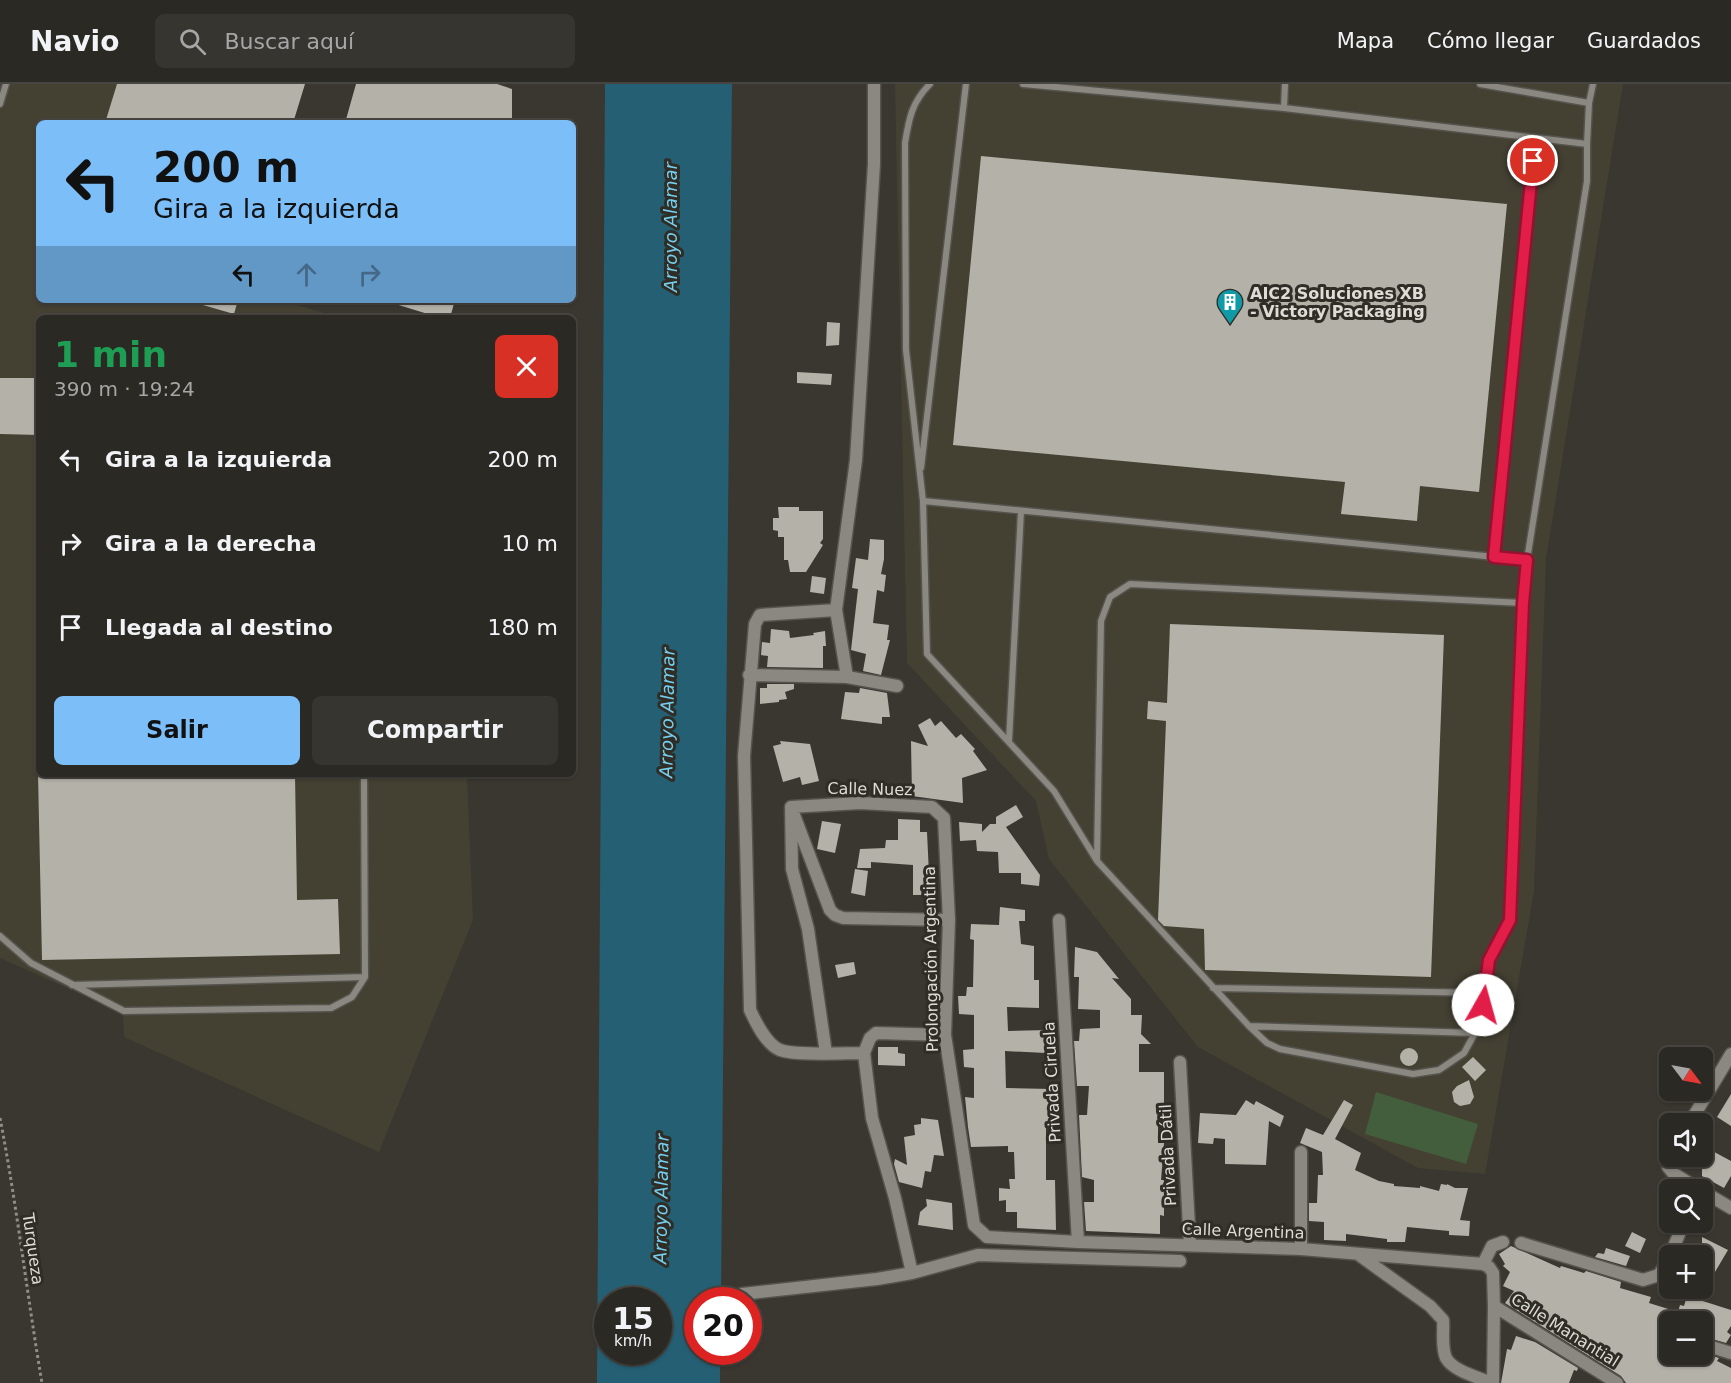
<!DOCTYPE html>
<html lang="es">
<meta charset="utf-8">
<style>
:root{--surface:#2b2923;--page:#373530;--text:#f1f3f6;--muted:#a6a6a6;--line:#474541;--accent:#7bbef8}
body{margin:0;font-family:"DejaVu Sans",sans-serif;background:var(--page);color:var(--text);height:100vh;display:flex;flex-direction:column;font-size:22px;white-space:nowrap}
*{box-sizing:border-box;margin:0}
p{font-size:20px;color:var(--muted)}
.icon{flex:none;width:33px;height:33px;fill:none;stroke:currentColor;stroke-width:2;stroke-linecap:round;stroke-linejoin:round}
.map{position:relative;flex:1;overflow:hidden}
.side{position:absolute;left:36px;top:231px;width:540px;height:462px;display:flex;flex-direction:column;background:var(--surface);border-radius:9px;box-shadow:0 2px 4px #0004,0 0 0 2px var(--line)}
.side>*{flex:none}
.top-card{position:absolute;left:36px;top:36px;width:540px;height:183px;border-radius:9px;box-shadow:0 2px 4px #0004,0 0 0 2px var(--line);background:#7bbef8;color:#111;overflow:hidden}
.needle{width:39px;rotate:122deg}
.controls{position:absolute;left:1659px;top:963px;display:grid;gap:12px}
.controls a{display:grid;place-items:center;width:54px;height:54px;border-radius:9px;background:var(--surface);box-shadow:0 2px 4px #0004,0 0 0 2px var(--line);font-size:30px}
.speed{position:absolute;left:594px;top:1203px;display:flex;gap:12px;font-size:30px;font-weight:700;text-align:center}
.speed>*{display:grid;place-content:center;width:78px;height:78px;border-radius:50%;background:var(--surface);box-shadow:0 2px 4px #0004,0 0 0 2px var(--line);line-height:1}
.speed small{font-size:15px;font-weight:400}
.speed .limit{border:9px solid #d22;background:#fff;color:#111}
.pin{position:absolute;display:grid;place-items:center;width:51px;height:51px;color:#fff;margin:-26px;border:3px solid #fff;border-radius:50%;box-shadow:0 2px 6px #0007}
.me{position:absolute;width:66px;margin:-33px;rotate:7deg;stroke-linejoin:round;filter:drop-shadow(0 0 4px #0008)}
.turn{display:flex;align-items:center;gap:21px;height:126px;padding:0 18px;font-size:27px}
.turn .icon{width:78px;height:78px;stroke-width:2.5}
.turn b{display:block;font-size:42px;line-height:51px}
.lanes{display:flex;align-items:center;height:57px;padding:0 18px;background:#0003;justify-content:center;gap:30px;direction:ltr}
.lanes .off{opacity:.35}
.round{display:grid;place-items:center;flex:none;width:63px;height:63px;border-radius:9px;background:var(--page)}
.head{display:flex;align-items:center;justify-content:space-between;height:102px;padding:0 18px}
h1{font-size:36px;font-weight:700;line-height:45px;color:#1e9e55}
.cta{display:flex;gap:12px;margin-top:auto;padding:12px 18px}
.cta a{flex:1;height:69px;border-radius:9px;background:var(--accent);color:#111;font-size:24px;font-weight:700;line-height:69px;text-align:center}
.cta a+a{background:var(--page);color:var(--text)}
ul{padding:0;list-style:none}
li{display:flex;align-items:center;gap:18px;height:84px;padding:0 18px}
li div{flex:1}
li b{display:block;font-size:22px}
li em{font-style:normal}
header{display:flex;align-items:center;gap:36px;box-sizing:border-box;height:84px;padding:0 30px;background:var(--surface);border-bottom:2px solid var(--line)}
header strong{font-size:28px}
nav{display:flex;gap:33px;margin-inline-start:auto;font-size:21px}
.search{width:420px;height:54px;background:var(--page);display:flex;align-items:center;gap:15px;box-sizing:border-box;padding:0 21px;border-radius:9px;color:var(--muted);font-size:22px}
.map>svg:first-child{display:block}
</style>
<header>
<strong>Navio</strong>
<div class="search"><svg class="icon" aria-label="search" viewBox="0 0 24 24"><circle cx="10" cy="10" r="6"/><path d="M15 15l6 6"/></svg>Buscar aquí</div>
<nav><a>Mapa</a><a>Cómo llegar</a><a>Guardados</a></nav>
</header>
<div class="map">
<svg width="1731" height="1299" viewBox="0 0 1731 1299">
<rect width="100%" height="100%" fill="#39372f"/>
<path fill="#444133" d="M0 0H305L293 39H39V216H281L340 234H39V690H467L473 836 379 1068 124 953 123 929 0 874Z
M895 0H1623L1546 475 1534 807 1485 1090 1418 1084 1198 963 1049 775 1036 717 907 579Z"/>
<path fill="#435e3c" d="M1376 1008 1478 1040 1466 1080 1365 1050Z"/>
<path fill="#255f73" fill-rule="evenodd" d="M605 0H732L721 1216H698V1268H720V1299H597ZM608 1216H658V1268H608Z"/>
<path fill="#b3b1a8" d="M117 0H305L293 39H105Z
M356 0H497L512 5V39H345Z
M981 72 1507 120 1479 408 1420 402 1417 437 1341 430 1345 398 953 361Z
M197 216H238L234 230 196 219Z
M393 216H455L450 234H441L392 219Z
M827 238 840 239 839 261 826 262Z
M797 288 832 290 831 301 797 299Z
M0 294H39V351L0 350Z
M778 423H799V427H823V455L820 459 823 461 806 488H790L788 476H784V453H778V447L773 446V434H779Z
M870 455 884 456V475L881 490 886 491 884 508 877 506 873 539 889 541 887 556H890L881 591 863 587 866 570 851 566 858 505 852 504 856 474 868 476Z
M812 492 826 494 824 510 810 508Z
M1170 540 1444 551 1431 893 1205 886 1204 845 1164 842 1158 836 1166 637 1147 635 1148 617 1167 619Z
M771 545 789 547 790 554 814 551 813 549 825 547 826 562H823V584L767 583 768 572 761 571 762 558 770 559Z
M767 600H794V605L785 608 787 615 779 616V618L760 620V604H767Z
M860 604 887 609 890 633H882V640L841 635 845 608 859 609Z
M930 634 935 642 941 637 956 654 961 650 975 665 973 667 987 686 962 694 963 719 912 712 911 657 928 662 918 641Z
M780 657 810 660 819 697 802 701 800 693 783 698 773 662 781 660Z
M38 690H295L297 816 338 815 340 870 42 876Z
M1016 721 1023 733 1006 743 1040 791 1039 802 1021 800V789H999L998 768 977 767 976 756 960 757 959 738 982 740V748L990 740H996V733Z
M898 735 920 736V748H927L930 811H913V781L871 778V784H857L860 765 885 764 886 756H898Z
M822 737 841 740 835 769 817 765Z
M855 785 868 787 865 812 851 809Z
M1000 823 1025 826V837H1019L1021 860 1034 862V896H1039V924L1007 923 1008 947 1049 946 1050 959H1046V969L1005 967 1006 1004 1051 1005 1053 1038H1046V1096H1055L1056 1146 1017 1144V1128H1006V1116L999 1117V1104L1010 1105 1009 1095H1015L1014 1068H1008V1062L971 1063 968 1043 965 1013 974 1014V984L964 983 963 966 974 965V931L959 930 958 912H966L967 903H973L974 856 970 855 971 840 999 841Z
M1075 863 1097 868 1119 895 1112 894 1131 915V931H1142L1141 950 1151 960H1139V988H1164V1023H1158V1059H1164L1161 1096H1164V1132L1160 1131V1150L1086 1147 1084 1118H1094V1096L1082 1093 1079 1031H1087L1089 1002H1077L1074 957H1079L1080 945 1100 944V926L1078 925 1079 893H1074Z
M854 878 856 890 838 894 835 881Z
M878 963H898V969L905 970V982L878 981Z
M1400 973a9 9 0 1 1 18 0a9 9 0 1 1-18 0Z
M1473 973 1486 986 1475 997 1462 983Z
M1469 996 1474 1013 1470 1020 1460 1022 1454 1018 1452 1008 1457 1002Z
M1731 1010V1042L1717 1033Z
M1246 1016 1254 1021 1256 1017 1284 1032 1280 1043 1269 1037 1266 1081 1225 1080V1055L1214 1054 1213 1060 1198 1059 1200 1029 1236 1031Z
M1344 1016 1353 1021 1335 1055 1361 1069 1355 1086 1379 1097 1394 1100V1102L1420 1104V1102L1439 1107 1441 1100 1447 1101V1100L1455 1104H1468L1460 1136 1470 1137 1469 1152 1449 1151V1147L1407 1143 1405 1158H1387V1155L1346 1150V1157L1324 1156V1138L1309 1137V1119H1317L1318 1091H1323L1322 1068 1300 1059 1306 1044 1323 1051Z
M921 1034 938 1036 944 1072 934 1071 931 1088 925 1087 922 1104 899 1098 894 1080 895 1075 907 1081 904 1053 915 1051 914 1041 921 1040Z
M1705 1063 1731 1077V1092L1724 1104 1702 1092V1076L1700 1075Z
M926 1115 952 1119 953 1146 918 1141 920 1128 927 1122Z
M1632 1148 1646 1155 1640 1169 1625 1162Z
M1702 1153 1728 1166 1715 1188 1702 1181Z
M1511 1162 1560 1184 1561 1182 1584 1189 1586 1187 1621 1198 1620 1204 1651 1213 1649 1219 1678 1228 1680 1221 1684 1222 1687 1212 1731 1226V1242L1727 1248 1731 1251 1726 1259 1702 1252V1238H1670V1270H1702V1269L1719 1274 1717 1277 1731 1284V1299H1626L1621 1292 1505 1219 1514 1207 1503 1202 1510 1188 1503 1182 1505 1180 1499 1170Z
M1606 1164 1630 1172 1626 1182 1595 1173 1598 1169 1604 1170Z
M1516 1252 1535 1258 1578 1284 1577 1287 1574 1286 1569 1299H1501L1507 1265 1511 1266Z"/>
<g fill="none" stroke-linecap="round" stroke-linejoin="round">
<g stroke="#55534d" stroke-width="9">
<path id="lane" d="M930 0C912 18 909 34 905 59L906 266 923 417 1527 476
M1023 0 1284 24 1587 60 1589 19 1593 0
M1480 0 1589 19
M0 20 6 0
M1284 24 1285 0
M921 384 966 0
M923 417 927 570 1054 707 1097 777 1249 942 1267 959 1280 965 1413 990 1439 986 1464 969 1475 949 1482 933 1489 876 1510 836 1523 519 1527 476 1587 97V60
M1494 473 1535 54
M1009 657 1021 427
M1097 775 1101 537 1110 513 1130 500 1523 519
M0 852 31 879 124 927 331 924 352 913 365 893 364 690
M72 901 365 893
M1213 904 1484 909
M1249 942 1475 949"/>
</g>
<g stroke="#55534d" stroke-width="15">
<path id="street" d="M836 526 760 531 755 540 744 672 750 926C756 939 766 960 780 966 797 972 844 969 864 969
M749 591 847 593 897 602
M847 593 836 526 856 376 874 80V0
M791 723 860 719 932 723 944 734 949 836 945 951 974 1141 987 1153 1078 1158 1301 1165 1483 1180 1489 1183 1493 1189 1494 1222 1493 1299
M791 723 792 785 808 845 826 969
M794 731 830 826 835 831 843 834 949 836
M1059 836 1078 1158
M1180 978 1190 1161
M1689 1040 1731 970
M1670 1071 1668 1083 1673 1089 1700 1106
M1702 1107 1731 1124
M1521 1159 1643 1196 1659 1191 1670 1173
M1301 1165V1068
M1359 1171 1430 1222 1443 1236C1444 1247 1441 1263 1446 1274 1453 1287 1478 1293 1491 1299
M1670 1172 1684 1138
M1483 1180 1492 1162 1503 1158
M912 1189 895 1114 872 1034 864 969 870 954 876 949 945 951
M742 1210 877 1195 912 1189 978 1171 1180 1177
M1494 1222 1617 1299
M1702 1260 1731 1269"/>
</g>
<path stroke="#908e88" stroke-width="3" stroke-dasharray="3 3" stroke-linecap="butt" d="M0 1034C17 1122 27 1211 42 1299"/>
<use href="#lane" stroke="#8a8880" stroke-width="6"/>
<use href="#street" stroke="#8a8880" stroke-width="12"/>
</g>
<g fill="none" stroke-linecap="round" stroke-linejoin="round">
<g stroke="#92132f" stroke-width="15">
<path id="route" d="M1483 921 1489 876 1510 836 1523 519 1527 476 1494 473 1533 77"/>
</g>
<use href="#route" stroke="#e11d48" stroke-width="10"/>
</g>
<defs>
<g id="building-pin" transform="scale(1.35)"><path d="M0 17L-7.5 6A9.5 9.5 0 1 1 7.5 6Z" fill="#0f9aa8" stroke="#2f2d25"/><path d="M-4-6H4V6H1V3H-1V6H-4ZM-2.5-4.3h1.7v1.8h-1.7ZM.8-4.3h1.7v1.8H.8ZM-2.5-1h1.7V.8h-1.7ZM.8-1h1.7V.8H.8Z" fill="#fff"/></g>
</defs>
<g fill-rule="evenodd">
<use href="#building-pin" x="1230" y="218"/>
</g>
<g text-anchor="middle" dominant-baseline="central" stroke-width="6" stroke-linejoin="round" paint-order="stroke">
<g font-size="16" font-weight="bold" fill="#dddcd7" stroke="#2f2d25" text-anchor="start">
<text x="1250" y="209">AIC2 Soluciones XB<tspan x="1250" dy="18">- Victory Packaging</tspan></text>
</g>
<g font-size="16" fill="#dddcd7" stroke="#2f2d25">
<text transform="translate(870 705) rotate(1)">Calle Nuez</text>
<text transform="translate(931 875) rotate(-91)">Prolongación Argentina</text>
<text transform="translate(1052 998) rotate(-93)">Privada Ciruela</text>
<text transform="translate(1168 1071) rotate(-93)">Privada Dátil</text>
<text transform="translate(1243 1147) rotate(2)">Calle Argentina</text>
<text transform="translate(33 1165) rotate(82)">Turqueza</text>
<text transform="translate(1565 1246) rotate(32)">Calle Manantial</text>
</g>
<g font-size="18" font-style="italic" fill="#75cff0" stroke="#2f2d25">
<text transform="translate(670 143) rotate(-90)">Arroyo Alamar</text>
<text transform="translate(667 629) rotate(-89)">Arroyo Alamar</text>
<text transform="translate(661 1115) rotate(-89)">Arroyo Alamar</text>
</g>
</g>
</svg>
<div class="controls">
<a><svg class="needle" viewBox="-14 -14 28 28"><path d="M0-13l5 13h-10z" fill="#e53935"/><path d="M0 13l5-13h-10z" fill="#a6a6a6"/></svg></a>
<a><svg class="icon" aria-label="sound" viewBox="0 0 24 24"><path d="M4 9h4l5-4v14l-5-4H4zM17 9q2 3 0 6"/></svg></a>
<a><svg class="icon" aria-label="search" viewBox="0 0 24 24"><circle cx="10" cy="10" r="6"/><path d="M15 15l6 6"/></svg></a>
<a>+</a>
<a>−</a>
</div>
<div class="speed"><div>15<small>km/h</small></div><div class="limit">20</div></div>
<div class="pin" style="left:1533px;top:77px;background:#d93025"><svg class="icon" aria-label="arrive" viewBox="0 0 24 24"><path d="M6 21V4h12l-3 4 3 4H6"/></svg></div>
<svg class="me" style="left:1483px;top:921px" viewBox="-20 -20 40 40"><circle r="19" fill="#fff"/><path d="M0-13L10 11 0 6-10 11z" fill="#e11d48"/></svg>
<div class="top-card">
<div class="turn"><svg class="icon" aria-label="left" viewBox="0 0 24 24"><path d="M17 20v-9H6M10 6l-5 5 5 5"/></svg><div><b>200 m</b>Gira a la izquierda</div></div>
<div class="lanes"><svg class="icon" aria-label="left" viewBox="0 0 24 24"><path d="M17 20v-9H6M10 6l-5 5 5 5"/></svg><svg class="icon off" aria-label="ahead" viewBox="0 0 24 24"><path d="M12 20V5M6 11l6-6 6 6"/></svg><svg class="icon off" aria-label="right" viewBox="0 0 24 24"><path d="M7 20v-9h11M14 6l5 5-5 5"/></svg></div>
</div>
<section class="side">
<div class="head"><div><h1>1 min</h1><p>390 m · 19:24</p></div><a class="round" style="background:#d93025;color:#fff"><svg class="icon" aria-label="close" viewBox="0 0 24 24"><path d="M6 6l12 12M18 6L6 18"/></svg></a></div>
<ul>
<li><svg class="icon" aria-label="left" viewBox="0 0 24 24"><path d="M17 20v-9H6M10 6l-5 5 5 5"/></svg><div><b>Gira a la izquierda</b></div><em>200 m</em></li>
<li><svg class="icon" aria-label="right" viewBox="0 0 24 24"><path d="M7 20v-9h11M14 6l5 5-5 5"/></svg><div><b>Gira a la derecha</b></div><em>10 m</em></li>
<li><svg class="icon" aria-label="arrive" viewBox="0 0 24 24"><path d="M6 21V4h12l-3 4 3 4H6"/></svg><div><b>Llegada al destino</b></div><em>180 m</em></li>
</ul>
<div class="cta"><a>Salir</a><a>Compartir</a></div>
</section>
</div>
